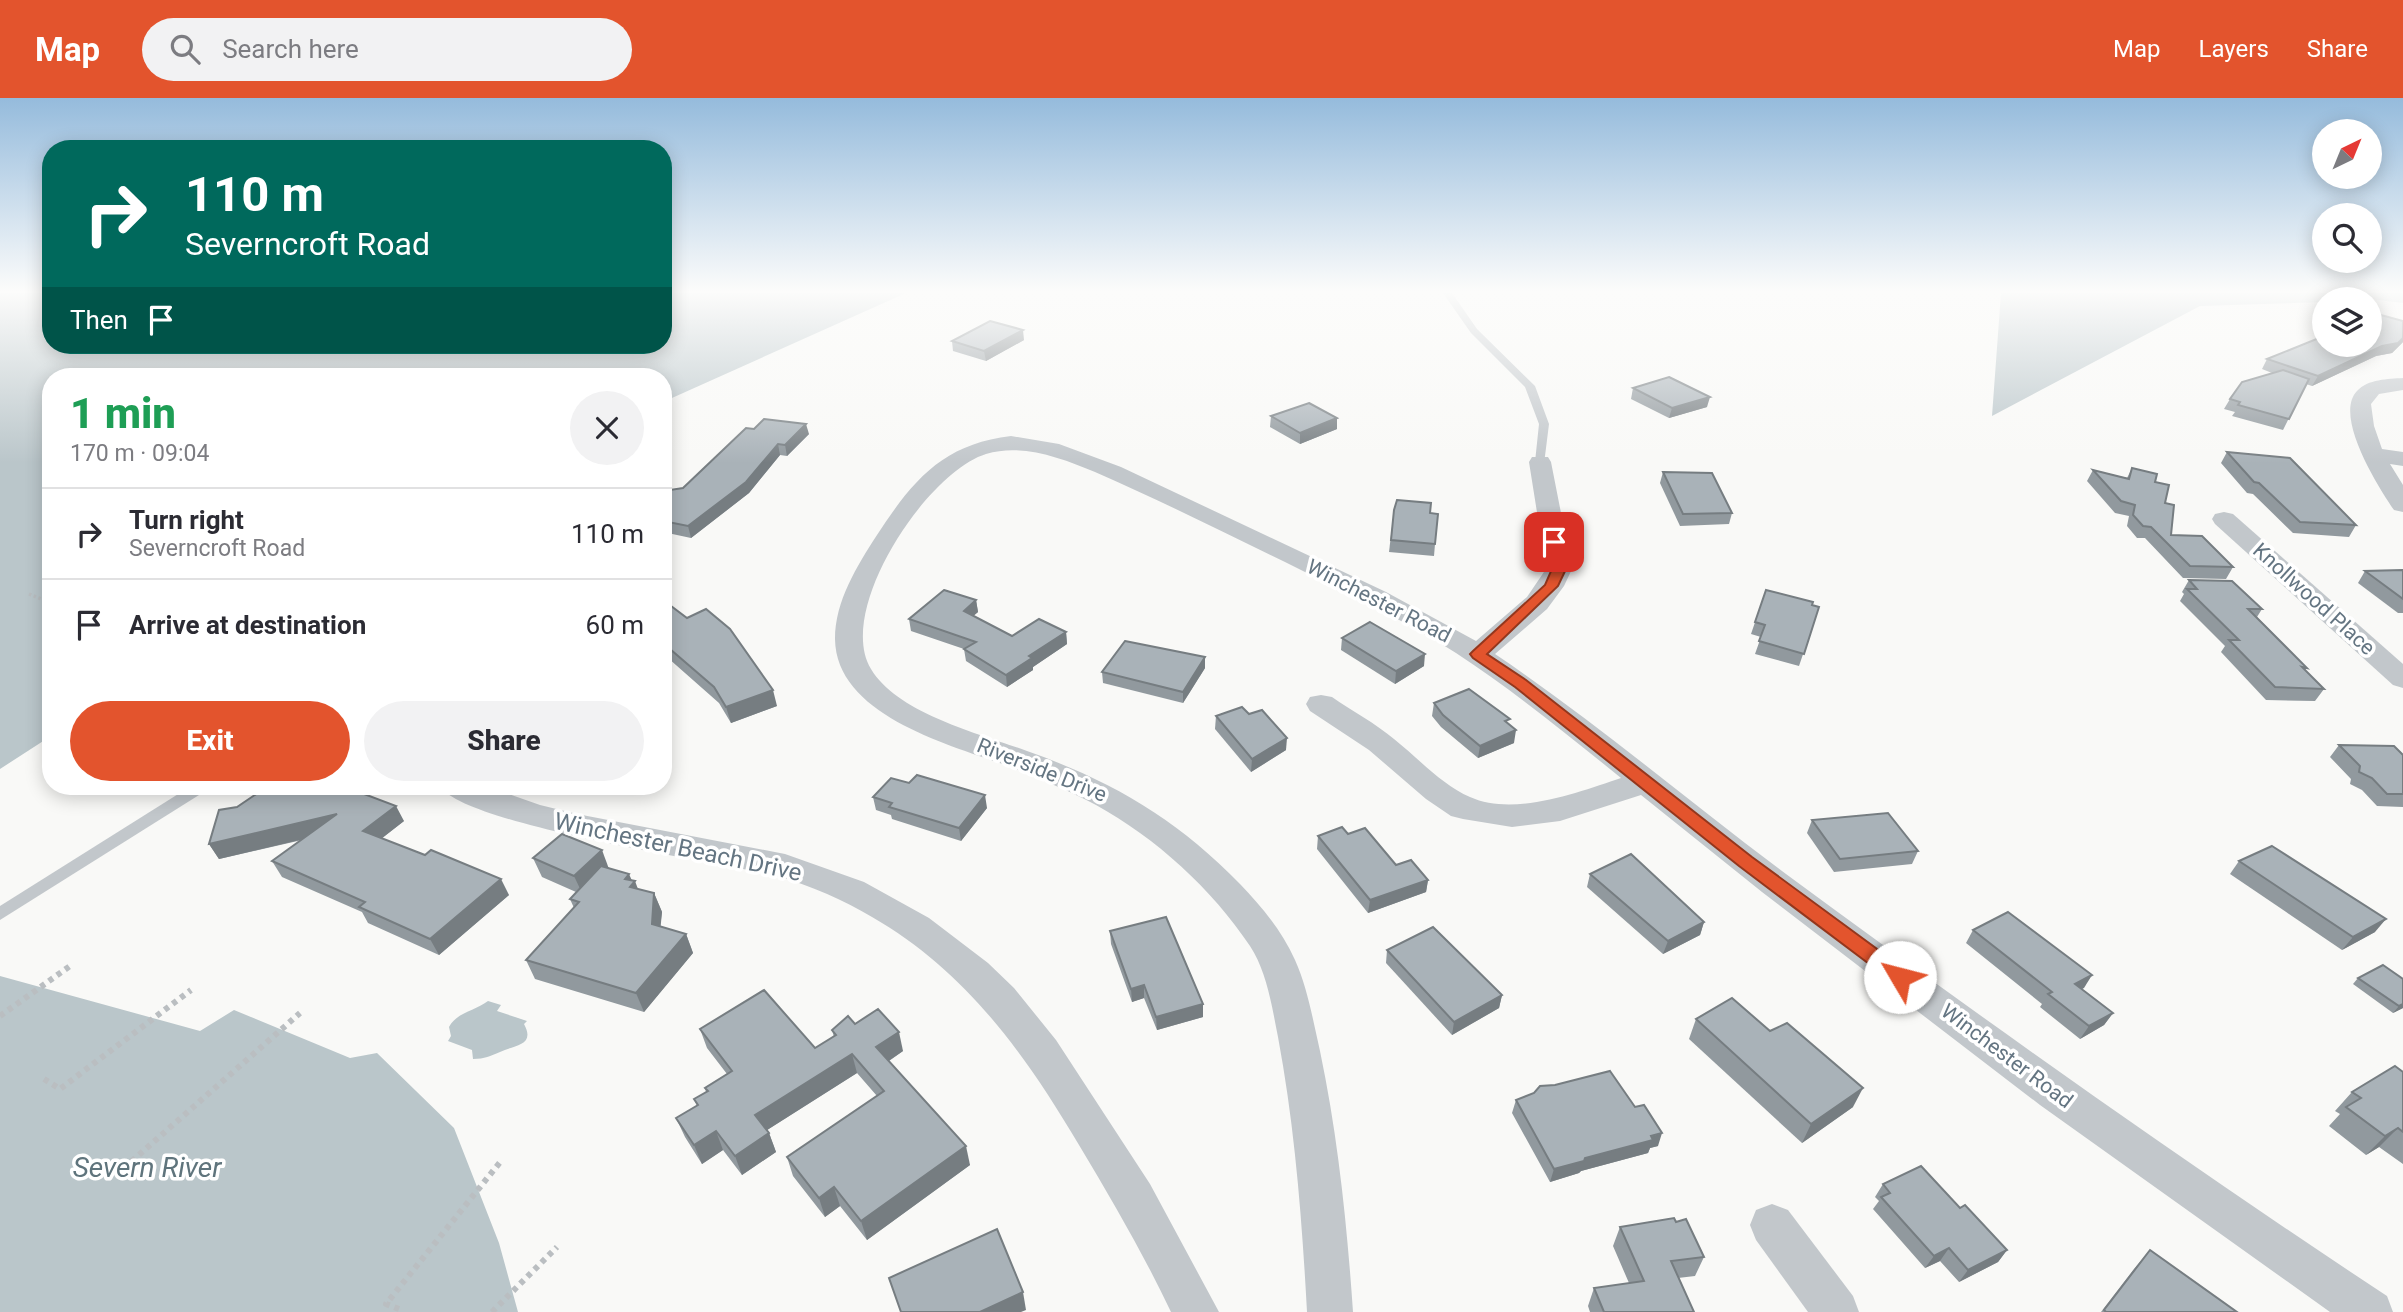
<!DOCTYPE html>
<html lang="en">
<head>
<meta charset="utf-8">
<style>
	:root { --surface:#fff; --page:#f2f2f3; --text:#2b2b33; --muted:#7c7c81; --line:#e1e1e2; --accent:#e3542d }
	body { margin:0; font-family:Roboto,sans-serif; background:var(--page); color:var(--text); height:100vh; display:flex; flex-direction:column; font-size:26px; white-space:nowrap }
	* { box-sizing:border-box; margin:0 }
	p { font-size:23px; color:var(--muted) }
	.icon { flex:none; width:38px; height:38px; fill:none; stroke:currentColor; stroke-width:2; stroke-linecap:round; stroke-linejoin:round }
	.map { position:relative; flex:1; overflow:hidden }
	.sheet { position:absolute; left:42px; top:270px; width:630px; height:427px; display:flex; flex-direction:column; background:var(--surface); border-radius:28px; box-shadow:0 4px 18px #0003 }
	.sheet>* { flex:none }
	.guide { position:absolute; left:42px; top:42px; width:630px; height:214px; border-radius:28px; box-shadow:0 4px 18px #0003; background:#00695c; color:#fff; overflow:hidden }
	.needle { width:46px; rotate:43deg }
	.fabs { position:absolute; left:2312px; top:21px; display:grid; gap:14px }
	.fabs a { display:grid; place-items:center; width:70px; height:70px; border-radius:50%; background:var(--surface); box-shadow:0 4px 18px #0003; font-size:35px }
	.pin { position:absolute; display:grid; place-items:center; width:60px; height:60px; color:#fff; margin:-30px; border-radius:14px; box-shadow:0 4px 10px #0006 }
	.me { position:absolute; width:77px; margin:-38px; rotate:307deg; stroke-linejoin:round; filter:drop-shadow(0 0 5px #0008) }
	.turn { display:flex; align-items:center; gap:24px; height:147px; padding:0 28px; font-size:32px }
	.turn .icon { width:91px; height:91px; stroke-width:2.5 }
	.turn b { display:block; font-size:49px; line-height:60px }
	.then { display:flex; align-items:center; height:66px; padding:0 28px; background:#0003; gap:14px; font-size:26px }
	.round { display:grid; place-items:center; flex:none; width:74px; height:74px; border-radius:37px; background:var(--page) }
	.summary { display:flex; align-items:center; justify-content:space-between; height:119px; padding:0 28px }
	h1 { font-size:42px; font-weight:800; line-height:52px; color:#1e9e55 }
	.cta { display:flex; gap:14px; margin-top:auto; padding:14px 28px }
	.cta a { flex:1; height:80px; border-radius:42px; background:var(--accent); color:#fff; font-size:28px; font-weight:800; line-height:80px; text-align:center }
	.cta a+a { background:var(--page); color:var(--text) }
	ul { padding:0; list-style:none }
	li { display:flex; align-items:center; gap:21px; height:91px; padding:0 28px; border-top:2px solid var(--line) }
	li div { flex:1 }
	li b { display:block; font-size:26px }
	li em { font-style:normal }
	header { display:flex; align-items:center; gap:42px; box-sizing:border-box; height:98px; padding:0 35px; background:var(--accent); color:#fff }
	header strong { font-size:33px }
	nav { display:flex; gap:38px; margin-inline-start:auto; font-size:24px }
	.search { width:490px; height:63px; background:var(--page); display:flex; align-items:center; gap:18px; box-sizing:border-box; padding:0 24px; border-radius:38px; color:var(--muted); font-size:26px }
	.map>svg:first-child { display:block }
	.water { fill:#bac6ca }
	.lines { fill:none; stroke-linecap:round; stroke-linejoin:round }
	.path-far1 { stroke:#babec1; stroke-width:3.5; stroke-dasharray:2.5 2.5; stroke-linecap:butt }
	.path { stroke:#babec1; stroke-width:6; stroke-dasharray:5 5; stroke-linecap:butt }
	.service { fill:#c2c7cb; fill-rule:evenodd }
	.minor { fill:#c2c7cb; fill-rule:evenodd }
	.wall { fill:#91999e }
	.shaded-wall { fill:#767d81 }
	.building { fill:#a9b2b8; stroke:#767d81; stroke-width:2 }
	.route { fill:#e3542d; stroke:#94371d; stroke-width:2 }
	.labels { text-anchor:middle; stroke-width:7; stroke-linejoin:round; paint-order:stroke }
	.street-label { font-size:21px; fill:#647582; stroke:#fff }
	.near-street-label { font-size:24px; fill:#647582; stroke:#fff }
	.near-water-label { font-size:28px; font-style:italic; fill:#5f747c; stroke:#fff }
</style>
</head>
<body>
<header>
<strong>Map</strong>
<div class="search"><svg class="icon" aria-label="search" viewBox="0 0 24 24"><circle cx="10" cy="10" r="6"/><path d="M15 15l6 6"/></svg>Search here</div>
<nav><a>Map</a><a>Layers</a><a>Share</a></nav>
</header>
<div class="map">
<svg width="2403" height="1214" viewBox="0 0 2403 1214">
	<rect width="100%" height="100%" fill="#f9f9f7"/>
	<g class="water">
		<path d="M0,195h51v52h612v-52h243l-243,109v-26h-612v360l-51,33z"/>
		<path d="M2001,195h402v10l-33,-4h-46v3l-124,4 -208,110z"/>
		<path d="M0,878l200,55 34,-21 116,48 27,-5 77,75 45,115 19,69h-518z"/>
		<path d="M488,903l13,4 -4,6 30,10 -3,3c12,22 -10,21 -24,28 -10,4 -15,7 -27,7l-1,-9 -24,-9 3,-5 -2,-9c8,-15 26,-16 39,-26z"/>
	</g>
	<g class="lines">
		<path class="path-far1" d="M29,496l22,9"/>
		<g class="path">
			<path d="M0,918l70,-50"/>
			<path d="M44,981l16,10 131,-99"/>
			<path d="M124,1070l176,-155"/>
			<path d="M399,1211l-13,-5 115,-143"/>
			<path d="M492,1214l65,-65"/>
		</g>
		<g class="service">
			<path d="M1443,195h9l25,36 58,57 14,38 -5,40h-8l-1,-2 4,-38 -14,-37 -54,-54z"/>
			<path d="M191,688h19l-3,4 -207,130v-14z"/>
		</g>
		<g class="minor">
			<path d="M2403,280v12l-24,4 -8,10 3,22 8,23 21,3v14l-13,-2 13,21v27l-9,-2c-15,-22 -61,-94 -37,-119 11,-12 31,-12 46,-13z"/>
			<path d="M1011,338l48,8 62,23 265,125 90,49 51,-44 19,-28 -17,-107 3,-5h16l3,5 21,107 -8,17 -17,23 -52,45c101,68 193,147 291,220 197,145 396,287 601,422l6,16h-63l-290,-207 -278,-213 -121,-97 -81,26 -48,6 -49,-8 -12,-3 -25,-17 -57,-49 -59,-39 -4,-7 4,-7 11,-2 11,2c20,14 43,26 62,42 24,19 48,46 76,58 44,20 109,-5 151,-19 -53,-43 -107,-87 -165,-125 -50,-32 -104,-57 -157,-84 -68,-33 -135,-67 -204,-97 -34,-14 -73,-29 -109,-18 -59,18 -151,156 -115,215 27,45 110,65 156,82 85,30 150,68 213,133 22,23 42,47 55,76 13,29 18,61 25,91 18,86 27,173 33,261h-46c-5,-92 -12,-184 -29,-275 -6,-30 -11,-65 -28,-91 -38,-57 -94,-108 -154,-141 -28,-15 -58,-27 -88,-39 -57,-21 -172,-50 -173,-127 0,-38 22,-73 42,-104 36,-55 66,-91 134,-99z"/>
			<path d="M2224,414l9,2 170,150v24l-10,-3 -178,-161 -3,-5 3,-5z"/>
			<path d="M440,688h46l54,19 37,9 208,40 79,28 65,36 59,45 26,25 42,52 94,144 69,128h-48c-27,-57 -59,-112 -92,-167 -54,-91 -113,-174 -207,-228 -29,-17 -60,-31 -92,-40 -58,-15 -315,-51 -340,-91z"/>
			<path d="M1772,1106l16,6 65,86 6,16h-51l-52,-72 -6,-15 6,-15z"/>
		</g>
	</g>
	<g class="wall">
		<path d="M2403,223v21l-11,11 -16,3 -64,30 -6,-2 -23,46 -51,-14 3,-4 -11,-3 6,-10 42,-26 -10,-4 5,-10 57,-14z"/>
		<path d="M1024,242l-38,21 -33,-10 -1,-10z"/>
		<path d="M1633,290l74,19 -38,11 -38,-19z"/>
		<path d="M1271,318l66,13 -37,15 -30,-17z"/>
		<path d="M746,330l63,6 -22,22 -7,-1 -31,38 -58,45 -28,-6v-41l20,-3z"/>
		<path d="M2227,354l129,73 -7,12 -56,-4 -40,-39 -6,-1 -26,-30z"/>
		<path d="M2132,370l23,14 10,21 6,32 62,32 -7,12 -43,-1 -38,-40h-8l-10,-12 2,-10 -14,-3 -28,-32 6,-11 34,8z"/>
		<path d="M1663,374l69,41 -3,11 -49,2 -20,-43z"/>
		<path d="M1394,412l36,3 5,31 -1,12 -45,-4z"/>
		<path d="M2403,472v43h-5l-40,-30 7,-12z"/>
		<path d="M2189,482l73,29 -5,8 50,51 -2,2 19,19 -9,12 -49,-1 -45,-48 4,-6 -45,-45 4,-7 -2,-2z"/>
		<path d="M1766,492l53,17 -20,59 -44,-12 6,-17 -10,-3z"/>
		<path d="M976,502l2,12 -5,4 39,20 54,-4 1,12 -34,23v3l-26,17 -41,-26 -2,-12 -53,-18 -2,-12z"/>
		<path d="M663,506l114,102 -46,17 -12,-20 -51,-45 -5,2z"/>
		<path d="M1342,540l82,28 -29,18 -54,-34z"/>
		<path d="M1205,570l-22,35 -80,-20 -1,-11z"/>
		<path d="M1434,605l75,21 5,19 -36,15 -37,-31 -9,-11z"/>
		<path d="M1249,616l37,36 -35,22 -36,-43 1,-13z"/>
		<path d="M2339,647l64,10v52l-26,-1 -15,-16 -12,-6 1,-5 -21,-22z"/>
		<path d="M355,691l-1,1 50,31 -22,17 127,57 -70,60 -71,-32 -6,-11 -80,-35 -10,-16 30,-21 -83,19 -10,-15z"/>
		<path d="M873,699l114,11 -26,33 -69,-22 -1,-4 -15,-5z"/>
		<path d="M1812,722l106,31 -6,13 -78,8 -27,-39z"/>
		<path d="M1348,736l48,31 32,15 -2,12 -58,21 -51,-64 1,-13z"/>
		<path d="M533,760l76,11 23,12 6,8 16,4 8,19 -2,15 26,7 7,19 -49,59 -109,-33 -9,-19 48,-52 -4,-9 6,-7 -34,-15z"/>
		<path d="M2239,763l136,71 -33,18 -112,-76z"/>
		<path d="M1590,776l114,48 -4,13 -37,19 -76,-67z"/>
		<path d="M1973,832l119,45 -10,14 31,24 -9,12 -24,14 -40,-32 2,-3 -76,-61z"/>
		<path d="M1110,833l93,86 -46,13 -13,-32 -12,4 -21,-58z"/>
		<path d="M1387,852l115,45 -3,13 -47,27 -66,-72z"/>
		<path d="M2358,880l45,30 -10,5 -40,-29z"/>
		<path d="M1696,921l74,12 83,76 -51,36 -113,-104z"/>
		<path d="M855,926l48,27 -14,10 81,104 -103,75 -27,-34 -15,11 -32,-41 -6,-19 90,-61 -20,-23 -90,57 2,3 7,19 -34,23 -19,-25 -21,14 -17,-27 -9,-19 21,-12 -3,-7 12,-7 -1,-4 22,-14 -20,-26 -7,-19 115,19 19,-11 -2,-7z"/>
		<path d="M2403,974v92l-24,-17 -13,8 -37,-29 11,-12 -5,-3 17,-19z"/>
		<path d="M1534,995l124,53 -8,2 -2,5 -67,18 -2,2 -29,9 -38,-69 4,-13z"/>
		<path d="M1883,1086l77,24 47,42 -9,12 -39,20 -19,-21 -15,7 -52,-59 6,-8 -4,-4z"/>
		<path d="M1676,1124l28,35 -9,19 -17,2 16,34h-104l-2,-6 6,-18 35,-5 -16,-37 7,-19z"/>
		<path d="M2150,1152l87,62h-136l33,-43z"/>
	</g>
	<g class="shaded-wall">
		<path d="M1023,232l1,10 -38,21 -2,-10z"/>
		<path d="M2403,240v4l-11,11 -16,3 -64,30 6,-10 64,-30z"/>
		<path d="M1710,299l-3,10 -38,11 3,-10z"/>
		<path d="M1337,320v11l-37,15v-11z"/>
		<path d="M806,326l3,10 -22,22 -2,-11z"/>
		<path d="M778,346l2,11 -31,38 -58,45 -3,-12z"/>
		<path d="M976,502l2,12 -13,11 -1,-12z"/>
		<path d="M1066,534l1,12 -34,23v3l-26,17 -1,-12 23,-19z"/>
		<path d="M663,545l5,15 -5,2z"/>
		<path d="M1425,556l-1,12 -29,18 1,-13z"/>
		<path d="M1205,559v11l-22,35v-11z"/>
		<path d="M773,592l4,16 -46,17 -5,-16z"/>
		<path d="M1516,632l-2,13 -36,15 2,-12z"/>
		<path d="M1287,640l-1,12 -35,22 1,-13z"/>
		<path d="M336,688h17l2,3 -12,8z"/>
		<path d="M985,697l2,13 -26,33 -2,-13z"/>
		<path d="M396,708l8,15 -32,25 -9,-15z"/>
		<path d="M337,716l9,15 -127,30 -10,-15z"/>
		<path d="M602,752l7,19 -26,26 -9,-19z"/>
		<path d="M629,776l4,9 2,-2 7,19 -5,6 -12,-27z"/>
		<path d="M501,781l8,16 -70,60 -9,-16z"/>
		<path d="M1428,782l-2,12 -58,21 2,-13z"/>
		<path d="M654,795l8,19 -3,31 -7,-19z"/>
		<path d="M2386,821l-11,13 -33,18 11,-13z"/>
		<path d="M1704,824l-4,13 -37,19 5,-13z"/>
		<path d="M686,836l7,19 -49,59 -8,-19z"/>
		<path d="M2092,877l-8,13 -17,9 8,-13z"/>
		<path d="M1144,887v13l-12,4 -1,-13z"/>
		<path d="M1502,897l-3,13 -47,27 2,-13z"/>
		<path d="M1203,906v13l-46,13 -1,-13z"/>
		<path d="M2403,906v4l-10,5 6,-7z"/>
		<path d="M2113,915l-9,12 -24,14 9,-13z"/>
		<path d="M899,934l4,19 -22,15 -5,-19z"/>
		<path d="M852,956l5,19 -96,61 -6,-19z"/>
		<path d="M1863,990l-10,19 -51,36 9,-19z"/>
		<path d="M2398,1030l-19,19 -13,8 19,-19z"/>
		<path d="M716,1033l7,19 -21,14 -8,-19z"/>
		<path d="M769,1035l7,19 -34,23 -7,-19z"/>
		<path d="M1662,1035l-4,13 -8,2 -2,5 -67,18 -2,2 -29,9 4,-13 31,-11z"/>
		<path d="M966,1048l4,19 -103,75 -6,-19z"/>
		<path d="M834,1089l6,19 -15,11 -6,-19z"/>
		<path d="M1949,1150l-9,13 -15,7 9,-12z"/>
		<path d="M2007,1152l-9,12 -39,20 9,-12z"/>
		<path d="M1023,1194l3,18 -5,2h-41z"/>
	</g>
	<g class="building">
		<path d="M2370,214l33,9v17l-5,5 -16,3 -64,30 -51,-17 57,-23v9h46z"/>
		<path d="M990,223l33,9 -39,21 -32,-10z"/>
		<path d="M2283,272l26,9 -20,40 -51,-14 2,-3 -10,-3 12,-17z"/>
		<path d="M1669,279l41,20 -38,11 -39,-20z"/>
		<path d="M1309,305l28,15 -37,15 -29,-17z"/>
		<path d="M764,321l42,5 -21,21 -7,-1 -32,38 -58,44 -25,-5v-30l20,-3 63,-60 8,1z"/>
		<path d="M2227,354l63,6 66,67 -56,-3 -41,-39 -5,-1z"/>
		<path d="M2132,370l25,6 -2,8 14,3 -4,18 9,2 -3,30 31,1 31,31 -43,-1 -39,-39 -8,-1 -10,-11 2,-10 -14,-4 -28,-31 36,9z"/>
		<path d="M1663,374l49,1 20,40 -49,1z"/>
		<path d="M1397,402l34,3 -1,10 8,1 -3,30 -44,-4 3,-30z"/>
		<path d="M2403,472v29l-38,-28z"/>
		<path d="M2189,482l43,1 30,28h-14l59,59 -5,-1 22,22 -49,-2 -46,-47h10l-52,-51h10z"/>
		<path d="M944,492l32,10 -12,11 48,25 27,-17 27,13 -37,24 3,2 -26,17 -42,-26 12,-7 -67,-23z"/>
		<path d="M1766,492l47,12 -1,3 7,2 -15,47 -45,-13 6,-16 -10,-3z"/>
		<path d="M663,506l5,4 3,-2 16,12 19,-9 24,20 43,61 -47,17 -12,-20 -51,-44z"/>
		<path d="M1370,524l55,32 -29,17 -54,-33z"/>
		<path d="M1125,543l80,16 -22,35 -81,-20z"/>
		<path d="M1469,591l41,30 -5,2 11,9 -36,16 -37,-31 -9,-12z"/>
		<path d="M1242,609l7,7 13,-4 25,28 -35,21 -36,-43z"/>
		<path d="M2339,647l55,1 9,9v39h-16l-15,-16 -13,-6 1,-6z"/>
		<path d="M917,677l68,20 -26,33 -70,-21 3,-4 -19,-6 18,-19 18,5z"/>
		<path d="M268,688h75l53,20 -33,25 62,24 6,-5 70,29 -71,60 -71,-32 6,-5 -93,-41 65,-47 -128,30 10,-34 18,-3z"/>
		<path d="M1888,715l30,38 -78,8 -28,-39z"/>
		<path d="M1342,729l6,7 17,-6 31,37 15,-5 17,20 -58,20 -52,-64z"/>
		<path d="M562,736l40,16 -28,26 -41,-18z"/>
		<path d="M2272,748l114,73 -33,18 -114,-76z"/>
		<path d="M1631,756l73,68 -36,19 -78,-67z"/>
		<path d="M601,768l28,8 -4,5 10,2 -5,6 24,6 -2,31 34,10 -50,59 -110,-33 53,-58 -9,-3z"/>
		<path d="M2008,814l84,63 -17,9 38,29 -24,13 -41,-32 4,-2 -79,-62z"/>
		<path d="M1166,819l37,87 -47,13 -12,-32 -13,4 -21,-58z"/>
		<path d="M1433,829l69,68 -48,27 -67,-72z"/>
		<path d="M2383,867l20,14v25l-4,2 -41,-28z"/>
		<path d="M764,892l51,58 21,-13 -4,-5 16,-14 7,8 23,-15 21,23 -23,15 90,99 -105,75 -27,-34 -15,11 -32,-41 97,-66 -32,-37 -97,61 14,18 -34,23 -19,-25 -22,14 -18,-27 22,-13 -4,-6 14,-8 -3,-3 27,-17 -32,-42z"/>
		<path d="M1732,900l38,33 17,-8 76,65 -52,36 -115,-105z"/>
		<path d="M2395,968l8,6v60l-5,-4 -13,8 -39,-29 15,-9 -9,-6z"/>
		<path d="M1610,973l25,36 9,-2 18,28 -11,3 2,4 -68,18 -1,3 -30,8 -38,-69 18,-7 6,-7 15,-1z"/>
		<path d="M1921,1068l39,42 5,-3 42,45 -39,20 -19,-22 -15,8 -53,-59 9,-4 -7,-9z"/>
		<path d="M1674,1120l2,4 10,-3 18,38 -33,4 23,51h-90l-10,-24 50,-7 -24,-54z"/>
		<path d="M997,1131l26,63 -43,20h-79l-12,-34z"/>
		<path d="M2150,1152l87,62h-131l-2,-2z"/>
	</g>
	<linearGradient id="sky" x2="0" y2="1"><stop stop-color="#95bbdc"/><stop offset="0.53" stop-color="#fcfcfb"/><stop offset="1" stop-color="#fcfcfb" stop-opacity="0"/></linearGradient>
	<rect width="2403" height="365" fill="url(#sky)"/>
	<path class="route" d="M1554,440l7,4 5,27 -8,17 -71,68 39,26 226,177 155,114 3,6 -3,5 -7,3 -7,-3 -154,-116 -224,-179 -42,-29 -3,-4 3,-3 72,-66 7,-16 -5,-27z"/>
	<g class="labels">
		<g class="street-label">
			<text transform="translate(2314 501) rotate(42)" y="7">Knollwood Place</text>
			<text transform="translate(1379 503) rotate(27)" y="7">Winchester Road</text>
			<text transform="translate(1042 672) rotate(22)" y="7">Riverside Drive</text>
			<text transform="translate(2007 958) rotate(37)" y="7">Winchester Road</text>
		</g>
		<g class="near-street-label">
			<text transform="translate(678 749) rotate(12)" y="8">Winchester Beach Drive</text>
		</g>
		<g class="near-water-label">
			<text x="147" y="1079">Severn River</text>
		</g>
	</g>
</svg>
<div class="fabs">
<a><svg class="needle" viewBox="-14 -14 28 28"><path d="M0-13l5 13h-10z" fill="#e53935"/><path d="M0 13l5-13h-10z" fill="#7c7c81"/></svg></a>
<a><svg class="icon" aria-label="search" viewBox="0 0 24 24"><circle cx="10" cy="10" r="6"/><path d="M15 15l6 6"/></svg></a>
<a><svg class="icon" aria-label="layers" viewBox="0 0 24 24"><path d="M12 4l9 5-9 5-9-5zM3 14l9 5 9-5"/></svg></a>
</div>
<div class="pin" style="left:1554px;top:444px;background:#d93025"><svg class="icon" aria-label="arrive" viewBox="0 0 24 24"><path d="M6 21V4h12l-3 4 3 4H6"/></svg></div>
<svg class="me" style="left:1900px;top:879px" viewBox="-20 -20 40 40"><circle r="19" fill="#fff"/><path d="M0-13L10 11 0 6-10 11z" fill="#e3542d"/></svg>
<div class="guide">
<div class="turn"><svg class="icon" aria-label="right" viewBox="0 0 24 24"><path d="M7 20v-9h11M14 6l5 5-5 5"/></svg><div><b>110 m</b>Severncroft Road</div></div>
<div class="then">Then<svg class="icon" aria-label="arrive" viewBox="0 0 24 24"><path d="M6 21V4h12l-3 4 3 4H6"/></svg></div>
</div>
<section class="sheet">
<div class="summary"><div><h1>1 min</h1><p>170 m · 09:04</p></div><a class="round"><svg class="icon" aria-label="close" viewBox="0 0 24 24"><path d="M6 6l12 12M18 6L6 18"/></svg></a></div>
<ul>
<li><svg class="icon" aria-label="right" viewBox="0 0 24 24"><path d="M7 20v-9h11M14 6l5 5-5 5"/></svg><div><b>Turn right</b><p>Severncroft Road</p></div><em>110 m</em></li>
<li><svg class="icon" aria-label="arrive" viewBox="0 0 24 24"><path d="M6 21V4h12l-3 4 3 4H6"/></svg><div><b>Arrive at destination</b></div><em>60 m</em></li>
</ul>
<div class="cta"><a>Exit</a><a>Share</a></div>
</section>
</div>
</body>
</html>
